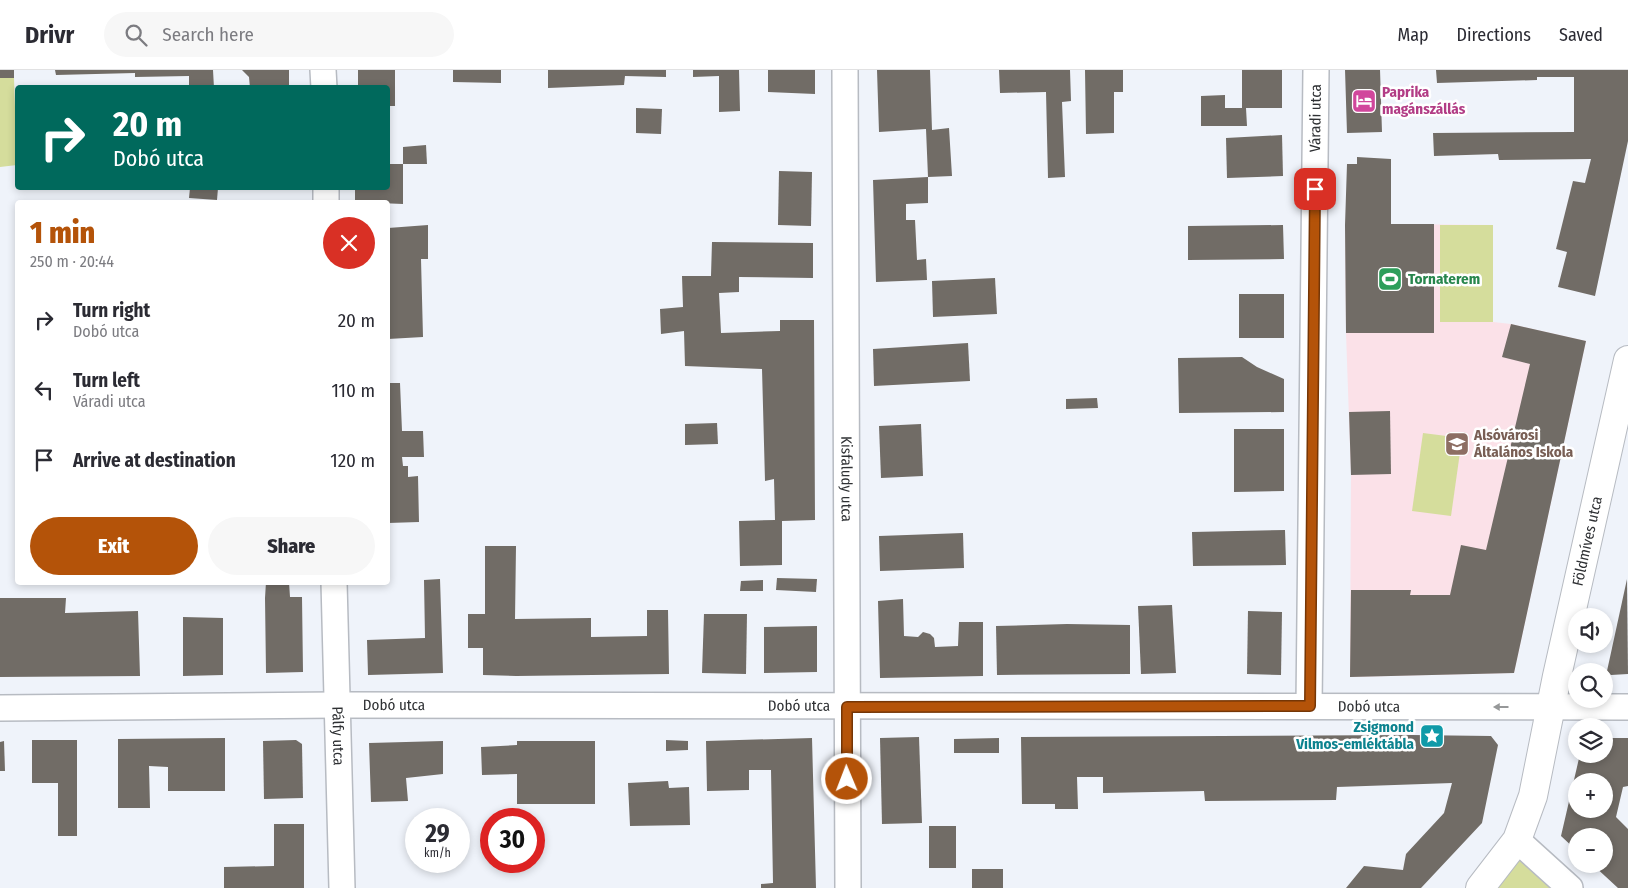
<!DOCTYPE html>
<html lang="en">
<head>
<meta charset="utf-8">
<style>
	:root { --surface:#fff; --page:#f7f7f7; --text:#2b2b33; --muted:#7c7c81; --line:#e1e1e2; --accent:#b45309 }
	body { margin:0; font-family:"Fira Sans Condensed",sans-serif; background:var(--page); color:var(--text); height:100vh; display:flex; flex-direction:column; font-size:19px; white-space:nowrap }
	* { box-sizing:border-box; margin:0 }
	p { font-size:16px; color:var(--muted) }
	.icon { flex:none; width:28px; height:28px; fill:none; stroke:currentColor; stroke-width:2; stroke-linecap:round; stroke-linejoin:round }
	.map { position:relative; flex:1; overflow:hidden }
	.side { position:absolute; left:15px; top:130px; width:375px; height:385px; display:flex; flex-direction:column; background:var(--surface); border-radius:5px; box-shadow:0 2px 8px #0003 }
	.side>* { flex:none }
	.guide { position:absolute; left:15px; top:15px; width:375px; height:105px; border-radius:5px; box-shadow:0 2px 8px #0003; background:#00695c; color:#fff; overflow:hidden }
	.controls { position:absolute; left:1568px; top:538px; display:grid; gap:10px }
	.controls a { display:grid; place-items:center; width:45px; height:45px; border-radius:50%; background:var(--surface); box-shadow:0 2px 8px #0003; font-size:25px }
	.speed { position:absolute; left:405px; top:738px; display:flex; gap:10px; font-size:25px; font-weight:700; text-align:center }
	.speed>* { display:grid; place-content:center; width:65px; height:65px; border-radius:50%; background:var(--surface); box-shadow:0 2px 8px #0003; line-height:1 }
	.speed small { font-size:12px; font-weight:400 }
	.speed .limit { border:8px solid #d22; background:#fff; color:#111 }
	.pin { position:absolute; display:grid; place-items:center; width:42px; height:42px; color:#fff; margin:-21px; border-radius:10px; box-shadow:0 2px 8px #0006 }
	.me { position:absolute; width:55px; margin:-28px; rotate:359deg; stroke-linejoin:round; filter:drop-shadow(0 0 4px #0008) }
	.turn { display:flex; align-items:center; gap:18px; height:105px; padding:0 15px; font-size:22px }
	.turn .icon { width:65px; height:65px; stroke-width:2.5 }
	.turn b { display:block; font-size:35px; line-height:42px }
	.round { display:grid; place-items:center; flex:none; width:52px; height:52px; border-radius:26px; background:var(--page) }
	.headline { display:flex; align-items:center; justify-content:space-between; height:85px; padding:0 15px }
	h1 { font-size:30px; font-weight:800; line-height:38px; color:var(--accent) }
	.primary-button { display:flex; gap:10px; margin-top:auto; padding:10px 15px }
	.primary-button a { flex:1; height:58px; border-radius:30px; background:var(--accent); color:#fff; font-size:20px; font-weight:800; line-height:58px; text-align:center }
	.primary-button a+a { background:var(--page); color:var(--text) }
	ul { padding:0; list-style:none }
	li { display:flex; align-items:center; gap:15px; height:70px; padding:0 15px }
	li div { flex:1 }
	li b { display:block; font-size:19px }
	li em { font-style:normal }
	header { display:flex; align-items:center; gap:30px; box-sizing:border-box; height:70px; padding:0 25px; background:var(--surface); border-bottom:1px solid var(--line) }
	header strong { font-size:24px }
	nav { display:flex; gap:28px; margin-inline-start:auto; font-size:18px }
	.search { width:350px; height:45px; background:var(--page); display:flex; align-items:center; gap:12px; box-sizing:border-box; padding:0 18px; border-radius:28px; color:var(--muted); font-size:19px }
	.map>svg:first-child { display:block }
	.education { fill:#fbe1e8 }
	.green { fill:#d5dd9c }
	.building { fill:#716c66; fill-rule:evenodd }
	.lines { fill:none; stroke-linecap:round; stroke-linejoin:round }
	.street-casing { stroke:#b7bbc2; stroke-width:28 }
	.secondary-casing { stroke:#b7bbc2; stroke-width:30 }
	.street { stroke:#fff; stroke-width:25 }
	.secondary { stroke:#fff; stroke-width:28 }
	.oneway { fill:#969899 }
	.route-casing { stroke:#753606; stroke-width:12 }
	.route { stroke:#b45309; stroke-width:9 }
	.labels { text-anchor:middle; stroke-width:5; stroke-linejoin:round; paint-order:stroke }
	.hotel-label { font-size:15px; font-weight:bold; fill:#b23c85; stroke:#fff; text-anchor:start }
	.street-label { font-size:15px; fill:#2e3033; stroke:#fff }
	.leisure-label { font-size:15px; font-weight:bold; fill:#27864d; stroke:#fff; text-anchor:start }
	.education-label { font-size:15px; font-weight:bold; fill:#785e54; stroke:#fff; text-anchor:start }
	.culture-label { font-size:15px; font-weight:bold; fill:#0d838f; stroke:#fff; text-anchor:end }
</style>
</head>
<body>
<header>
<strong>Drivr</strong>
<div class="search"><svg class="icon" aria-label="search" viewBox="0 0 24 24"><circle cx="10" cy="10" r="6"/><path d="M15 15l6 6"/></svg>Search here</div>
<nav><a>Map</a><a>Directions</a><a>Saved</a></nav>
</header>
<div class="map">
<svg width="1628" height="818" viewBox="0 0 1628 818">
	<rect width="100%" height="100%" fill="#eff3fa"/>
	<path class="education" d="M1391,154l102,1v97l18,2 75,17 -72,332 -164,4 1,-202 -5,-142 -1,-108z"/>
	<g class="green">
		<path d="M0,8h14l3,87 -17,2z"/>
		<rect x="1440" y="155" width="53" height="97"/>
		<path d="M1423,363l39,5 -11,78 -39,-5z"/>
		<path d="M1517,770l53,48h-90z"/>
	</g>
	<g class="building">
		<rect x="0" y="0" width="14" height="8"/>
		<path d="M55,0h158l1,18h-25v-12l-54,1v-4l-79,2z"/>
		<path d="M242,0h47v18h-39l-1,-11z"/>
		<path d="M358,0h37v36h-7v-18h-30z"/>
		<path d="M453,0h48v13l-48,-1z"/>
		<path d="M548,0h118v7l-41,-1 -1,9 -76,3z"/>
		<path d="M693,0h46l1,41 -21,1v-36l-26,1z"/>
		<path d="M768,0h47v24l-47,-2z"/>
		<path d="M877,0h53l2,60 17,-2 3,48 -24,1 -2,-48 -47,3z"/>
		<path d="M999,0h71l1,31 -9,1 3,75 -17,1 -2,-86 -46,1z"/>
		<path d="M1085,0h38v22h-9v41l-28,1z"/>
		<path d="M1242,0h40v38h-36l1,18h-46v-30l24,-1v13h17z"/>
		<path d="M1345,0h35l2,62 -35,1z"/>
		<path d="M1436,0h192v71l-33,155 -37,-9 9,-35 -11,-3 17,-68 12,2 6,-24 -92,1 -1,-6 -64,2 -1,-23 141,-1v-55h-37v3l-100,3z"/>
		<path d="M636,38l26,1 -1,25 -25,-1z"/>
		<path d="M1282,65l1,41 -56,2 -1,-40z"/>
		<path d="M426,75l1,19h-24v-17z"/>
		<path d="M1357,87l34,2v65h43v109h-88l-1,-108 2,-61h10z"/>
		<path d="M388,94h15v40l-48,-2v-14h33z"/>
		<path d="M779,101l33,1 -1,54 -33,-1z"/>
		<path d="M928,107v26l-22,1v16h9l2,40 9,-1 1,21 -51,2 -3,-102z"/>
		<path d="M190,118h28l-1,12 -28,-2z"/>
		<rect x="262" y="130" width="28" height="2"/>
		<path d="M428,155v34h-7l2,78 -35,2v-111z"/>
		<path d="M1283,155l1,34 -96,1v-34z"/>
		<path d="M712,172l101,1v35l-74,-1v15l-20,1 2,40 59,-2v-11h34l1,200 -33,1v44l-42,1 -1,-45 36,-1 -1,-41 -9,2 -3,-112 -77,-3 -1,-35 -23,3 -1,-25 23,-2 -1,-31h29z"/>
		<path d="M995,208l2,36 -64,3 -1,-36z"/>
		<rect x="1239" y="224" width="45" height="44"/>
		<path d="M1511,254l75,17 -72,332 -164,4 1,-87h60l-1,5h40l11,-50 25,5 44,-186 -28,-7z"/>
		<path d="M968,273l2,38 -96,5 -1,-37z"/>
		<path d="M1242,287l15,10 27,12v33l-105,1 -1,-55z"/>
		<path d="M388,313h12l2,48h21l1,26h-22l1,9h5v11l10,-1 1,46 -31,1z"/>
		<path d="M1097,328l1,10 -32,1v-10z"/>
		<path d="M1390,341l1,63 -40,1 -2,-63z"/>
		<path d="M717,353l1,21 -33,1v-21z"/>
		<path d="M921,354l2,52 -42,2 -2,-52z"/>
		<path d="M1234,359h50v62l-50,1z"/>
		<path d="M1285,460l1,35 -93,1 -1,-34z"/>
		<path d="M963,463l1,35 -84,3 -1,-35z"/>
		<path d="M485,476h31l-1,73 76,-1v19l56,-1v-26h21l1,64 -153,2 -33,-1v-27h-15v-34h17z"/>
		<path d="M777,508l40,1 -1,13 -40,-2z"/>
		<path d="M440,509l3,94 -75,2 -1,-35 58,-2 -1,-58z"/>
		<path d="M1627,509l1,95 -17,1 -4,-4z"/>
		<path d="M763,510v11h-23l1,-10z"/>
		<path d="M266,512h23l1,15h12l1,75 -37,1 -1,-75z"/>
		<path d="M0,528h66l-1,15 73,-2 2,65 -140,1z"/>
		<path d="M903,529l1,37 14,1 5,-5 7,2 4,4 1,9 23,-1 1,-24h24v54l-103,2 -2,-77z"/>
		<path d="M1172,535l4,68 -35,1 -3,-68z"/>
		<path d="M1248,541l34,1 -1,63 -34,-1z"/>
		<path d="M704,544h43l-1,60 -44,-1z"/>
		<path d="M183,547l40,1v57l-40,1z"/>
		<path d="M1067,554l63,1v49l-133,1 -1,-49z"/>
		<path d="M817,556v46l-53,1v-46z"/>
		<path d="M1411,665l80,1 7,9 -16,78 -61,65h-75l18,-22 39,4 3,-16 38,-41 8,-30 -115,4 -1,13 -131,1 -1,-10 -101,2v-16h-26l1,32h-23v-5h-33l-1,-67z"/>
		<path d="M919,667l3,86 -40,1 -2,-86z"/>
		<path d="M225,668v53h-57v-24l-19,-1 1,42h-32v-69z"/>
		<path d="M812,668l4,150h-55v-4l12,-1 -2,-113h-22v20l-42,1 -1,-50z"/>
		<path d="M999,668v15h-45v-14z"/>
		<path d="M1604,668h24v48l-5,1 -7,30 12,12v59h-10l-26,-24h12v-28h-28v14l-15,-14 19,-82h24zM1576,711h28v28h-28z"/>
		<path d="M32,670h45v96h-19v-53h-26z"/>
		<path d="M296,670l6,4 1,54 -39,1 -1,-58z"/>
		<path d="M666,670l22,1v9l-22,1z"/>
		<path d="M4,671l1,30h-5v-29z"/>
		<path d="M443,671v33l-37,4 2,23 -37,1 -2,-59z"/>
		<path d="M517,671h78v63h-78v-30l-35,1 -1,-28 36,-2z"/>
		<path d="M668,711l1,7 20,-1 1,38 -60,1 -2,-43z"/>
		<path d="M274,754h30v64h-80v-21l50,-1z"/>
		<rect x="929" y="756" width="27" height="42"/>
		<rect x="972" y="799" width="31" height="19"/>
	</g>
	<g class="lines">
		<defs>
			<g id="street">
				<path d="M323,0l1,18"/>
				<path id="s1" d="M845,0l3,818"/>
				<path d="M326,118v14"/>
				<path id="s2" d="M334,512l8,306"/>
				<path id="s3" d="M1309,636l7,-636"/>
				<path id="s4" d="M0,638l336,-3 1292,2"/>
				<path d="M1517,770l53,48"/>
			</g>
			<g id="secondary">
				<path id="s5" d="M1480,818l37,-48 16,-44 24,-120 71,-316"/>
			</g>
		</defs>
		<use href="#street" class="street-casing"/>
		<use href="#secondary" class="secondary-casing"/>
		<use href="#street" class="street"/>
		<use href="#secondary" class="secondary"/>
	</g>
	<defs><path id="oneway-solid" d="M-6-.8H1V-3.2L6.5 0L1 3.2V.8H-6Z" transform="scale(1.25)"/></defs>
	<use class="oneway" href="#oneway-solid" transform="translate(1501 637) rotate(-180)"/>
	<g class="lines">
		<defs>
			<path id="route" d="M847,709v-72l463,-1 5,-517"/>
		</defs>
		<use href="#route" class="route-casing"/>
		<use href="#route" class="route"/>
	</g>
	<defs>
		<symbol id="hotel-square" viewBox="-11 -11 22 22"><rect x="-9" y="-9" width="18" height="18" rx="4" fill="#d1479c" stroke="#fff"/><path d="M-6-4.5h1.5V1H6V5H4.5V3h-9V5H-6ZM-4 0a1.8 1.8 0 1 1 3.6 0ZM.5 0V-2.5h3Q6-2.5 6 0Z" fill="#fff"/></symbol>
		<symbol id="stadium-square" viewBox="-11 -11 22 22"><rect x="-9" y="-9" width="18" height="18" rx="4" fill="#2e9e5b" stroke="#fff"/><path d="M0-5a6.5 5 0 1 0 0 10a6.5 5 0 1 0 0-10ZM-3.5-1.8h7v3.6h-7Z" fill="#fff"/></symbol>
		<symbol id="school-square" viewBox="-11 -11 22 22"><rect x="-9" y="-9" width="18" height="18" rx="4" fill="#8d6e63" stroke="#fff"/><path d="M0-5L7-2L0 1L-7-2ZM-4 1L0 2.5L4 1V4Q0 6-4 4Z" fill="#fff"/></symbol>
		<symbol id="sight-square" viewBox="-11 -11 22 22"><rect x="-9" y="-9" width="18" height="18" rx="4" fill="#0f9aa8" stroke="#fff"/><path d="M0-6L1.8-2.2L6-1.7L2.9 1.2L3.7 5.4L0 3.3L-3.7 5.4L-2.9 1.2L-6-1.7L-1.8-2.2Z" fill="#fff"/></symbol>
	</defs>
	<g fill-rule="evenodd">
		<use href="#hotel-square" x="1350" y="17" width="28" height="28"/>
		<use href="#stadium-square" x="1376" y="195" width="28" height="28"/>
		<use href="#school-square" x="1443" y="360" width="28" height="28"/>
		<use href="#sight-square" x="1418" y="652" width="28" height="28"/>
	</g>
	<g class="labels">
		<g class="hotel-label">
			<text x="1382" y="27">Paprika<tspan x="1382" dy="17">magánszállás</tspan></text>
		</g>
		<g class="street-label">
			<text dy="5" stroke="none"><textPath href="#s3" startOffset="588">Váradi utca</textPath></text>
			<text dy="5" stroke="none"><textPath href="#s1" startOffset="409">Kisfaludy utca</textPath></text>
			<text dy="5" stroke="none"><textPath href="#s5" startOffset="368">Földmíves utca</textPath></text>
			<text dy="5" stroke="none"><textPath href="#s4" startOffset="394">Dobó utca</textPath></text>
			<text dy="5" stroke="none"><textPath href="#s4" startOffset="1369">Dobó utca</textPath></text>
			<text dy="5" stroke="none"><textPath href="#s4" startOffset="799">Dobó utca</textPath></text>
			<text dy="5" stroke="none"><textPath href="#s2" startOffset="154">Pálfy utca</textPath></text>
		</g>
		<g class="leisure-label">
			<text x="1408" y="214">Tornaterem</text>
		</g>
		<g class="education-label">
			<text x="1474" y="370">Alsóvárosi<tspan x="1474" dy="17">Általános Iskola</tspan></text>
		</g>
		<g class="culture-label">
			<text x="1414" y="662">Zsigmond<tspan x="1414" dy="17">Vilmos-emléktábla</tspan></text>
		</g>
	</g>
</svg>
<div class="controls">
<a><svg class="icon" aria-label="sound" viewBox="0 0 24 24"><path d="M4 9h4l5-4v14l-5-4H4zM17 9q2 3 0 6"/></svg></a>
<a><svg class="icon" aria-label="search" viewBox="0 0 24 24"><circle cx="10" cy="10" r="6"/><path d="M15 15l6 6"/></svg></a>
<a><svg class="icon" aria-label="layers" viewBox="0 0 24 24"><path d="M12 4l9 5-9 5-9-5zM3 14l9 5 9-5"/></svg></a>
<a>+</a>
<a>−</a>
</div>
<div class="speed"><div>29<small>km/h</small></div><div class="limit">30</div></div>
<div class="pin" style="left:1315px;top:119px;background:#d93025"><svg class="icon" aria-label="arrive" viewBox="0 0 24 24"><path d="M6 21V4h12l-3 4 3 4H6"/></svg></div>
<svg class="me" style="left:847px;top:709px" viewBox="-20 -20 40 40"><circle r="17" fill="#b45309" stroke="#fff" stroke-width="3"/><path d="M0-11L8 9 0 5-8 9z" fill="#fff"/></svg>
<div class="guide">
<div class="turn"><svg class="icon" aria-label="right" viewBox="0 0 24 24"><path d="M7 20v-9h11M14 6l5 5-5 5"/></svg><div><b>20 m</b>Dobó utca</div></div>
</div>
<section class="side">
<div class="headline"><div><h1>1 min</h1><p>250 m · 20:44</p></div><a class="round" style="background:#d93025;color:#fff"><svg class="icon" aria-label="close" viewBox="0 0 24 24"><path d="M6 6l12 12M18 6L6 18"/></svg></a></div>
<ul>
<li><svg class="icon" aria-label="right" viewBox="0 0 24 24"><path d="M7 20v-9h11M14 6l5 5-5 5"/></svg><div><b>Turn right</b><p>Dobó utca</p></div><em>20 m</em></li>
<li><svg class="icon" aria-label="left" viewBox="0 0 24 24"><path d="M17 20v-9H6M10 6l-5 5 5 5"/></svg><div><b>Turn left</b><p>Váradi utca</p></div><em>110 m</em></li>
<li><svg class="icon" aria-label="arrive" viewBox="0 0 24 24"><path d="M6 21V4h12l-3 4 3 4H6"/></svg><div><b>Arrive at destination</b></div><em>120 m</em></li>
</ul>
<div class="primary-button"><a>Exit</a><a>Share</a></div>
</section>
</div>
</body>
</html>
